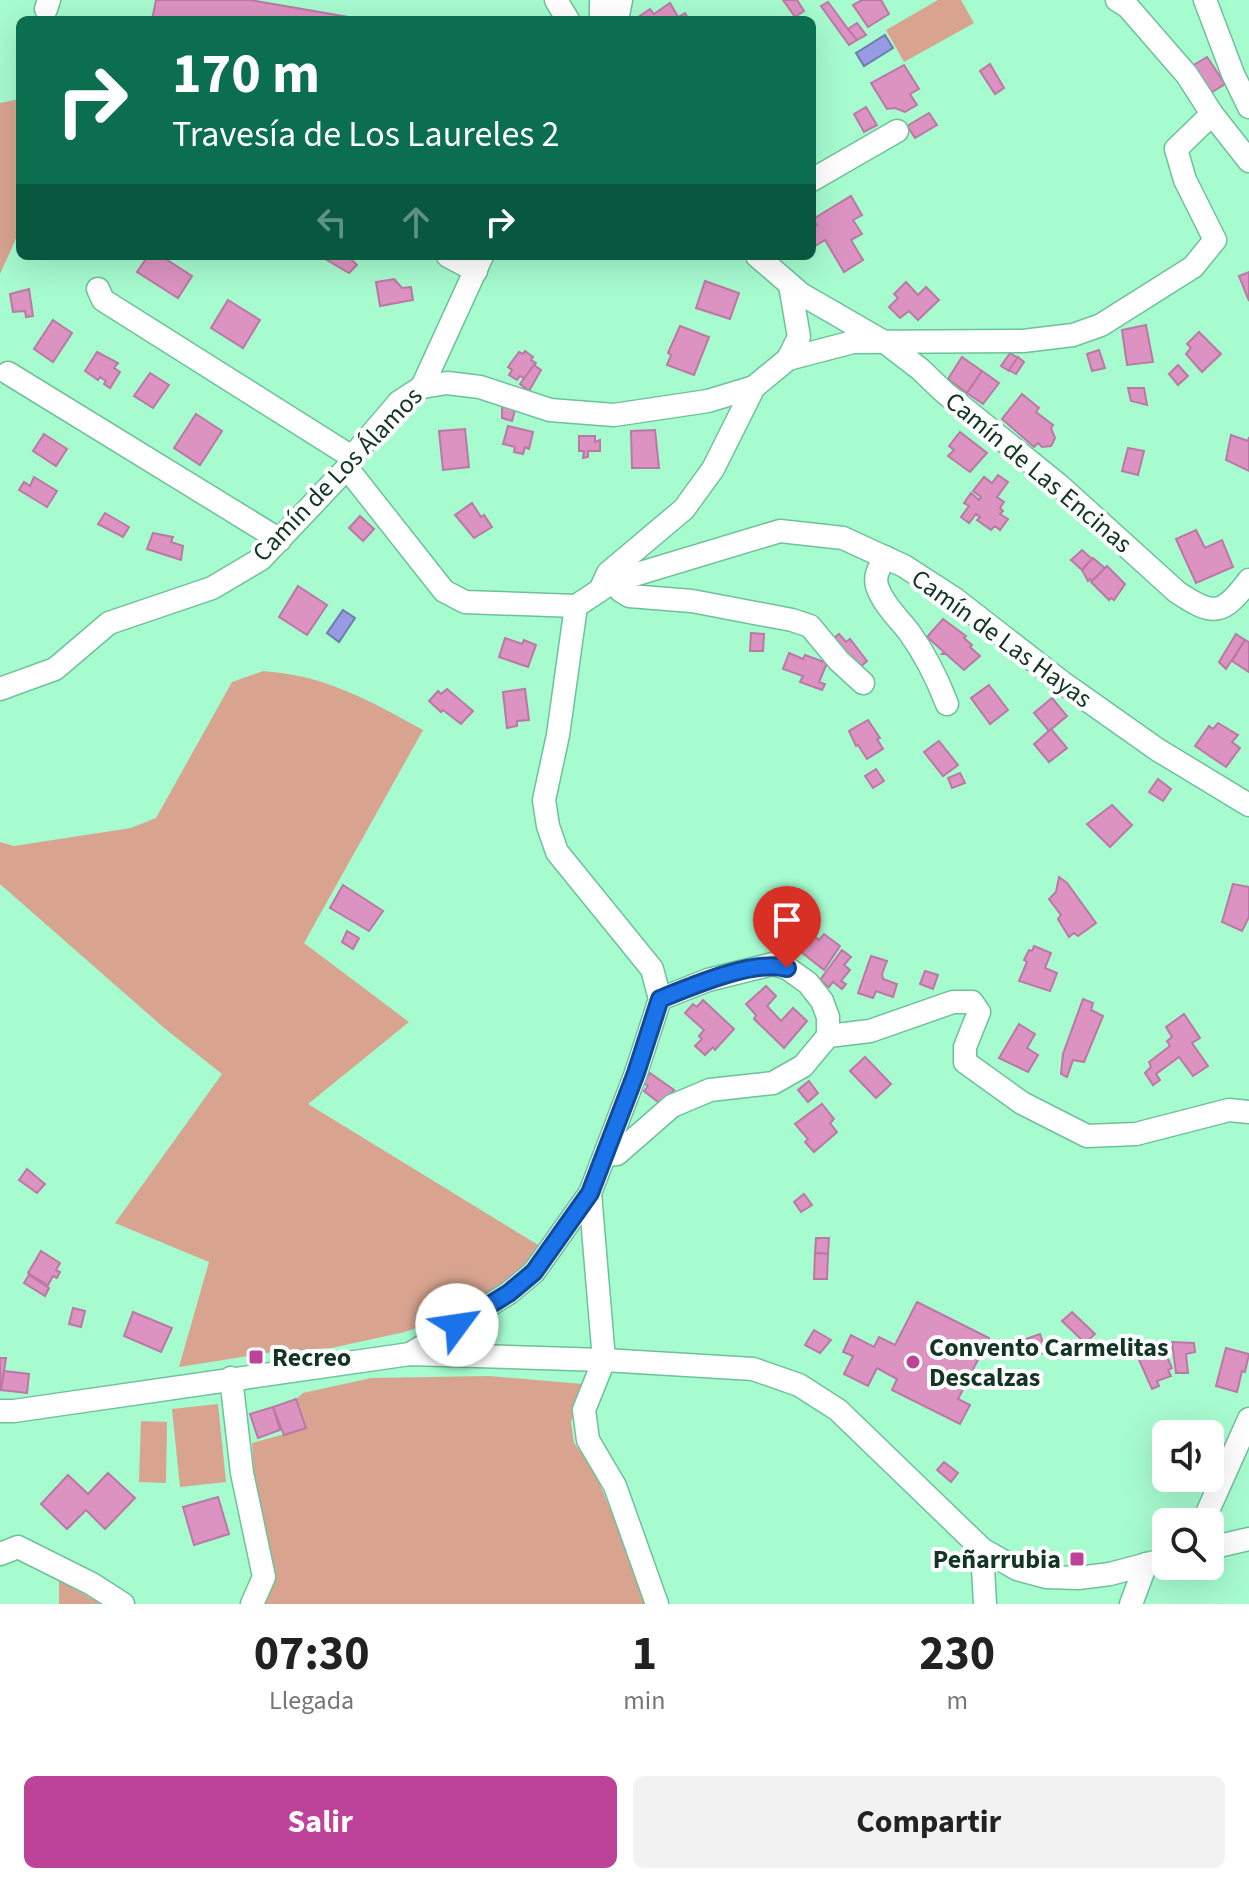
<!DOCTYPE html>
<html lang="es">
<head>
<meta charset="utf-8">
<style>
	:root { --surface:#fff; --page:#f2f2f2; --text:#222; --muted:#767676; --accent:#bc4398 }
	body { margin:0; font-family:"Source Sans 3",sans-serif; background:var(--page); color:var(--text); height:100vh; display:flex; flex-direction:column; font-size:30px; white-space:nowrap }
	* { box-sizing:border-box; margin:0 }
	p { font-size:26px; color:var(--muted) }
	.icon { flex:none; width:44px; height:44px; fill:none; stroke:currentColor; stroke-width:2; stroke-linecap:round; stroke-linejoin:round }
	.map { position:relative; height:1604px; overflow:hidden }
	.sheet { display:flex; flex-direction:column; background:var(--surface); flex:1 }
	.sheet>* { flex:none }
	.banner { position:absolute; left:16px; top:16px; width:800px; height:244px; border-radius:12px; box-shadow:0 8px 32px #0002; background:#0b6e4f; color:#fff; overflow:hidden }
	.fabs { position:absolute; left:1152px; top:1420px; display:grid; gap:16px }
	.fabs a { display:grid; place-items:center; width:72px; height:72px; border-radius:12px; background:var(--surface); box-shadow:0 8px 32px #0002; font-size:40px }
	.pin { position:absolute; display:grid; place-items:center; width:68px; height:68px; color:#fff; margin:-82px -34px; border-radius:50% 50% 50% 0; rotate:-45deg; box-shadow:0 0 8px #0007 }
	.pin .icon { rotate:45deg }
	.me { position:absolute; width:88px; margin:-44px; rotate:59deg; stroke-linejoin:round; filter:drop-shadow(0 0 6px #0008) }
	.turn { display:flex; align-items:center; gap:28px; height:168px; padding:0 24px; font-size:36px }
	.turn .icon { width:104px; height:104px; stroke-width:2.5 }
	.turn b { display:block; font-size:56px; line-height:68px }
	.lanes { display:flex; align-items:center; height:76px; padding:0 24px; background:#0003; justify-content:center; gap:40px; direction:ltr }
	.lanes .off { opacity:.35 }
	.eta { display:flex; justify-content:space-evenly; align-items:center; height:136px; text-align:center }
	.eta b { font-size:48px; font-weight:700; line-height:56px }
	.button { display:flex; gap:16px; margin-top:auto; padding:16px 24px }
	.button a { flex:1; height:92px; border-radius:12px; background:var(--accent); color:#fff; font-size:32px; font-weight:700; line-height:92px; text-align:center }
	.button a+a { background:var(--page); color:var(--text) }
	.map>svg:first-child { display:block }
	.green { fill:#d8a490 }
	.water { fill:#989be4; stroke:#707cab; stroke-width:2 }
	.building { fill:#dc93c2; stroke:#bc78a4; stroke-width:2 }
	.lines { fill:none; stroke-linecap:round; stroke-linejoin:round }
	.minor-casing { stroke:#6ec198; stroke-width:25 }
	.minor { stroke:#fff; stroke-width:22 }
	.route-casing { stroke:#114b97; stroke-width:20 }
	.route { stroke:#1a73e8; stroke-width:14 }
	.poi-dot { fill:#bc4398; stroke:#fff; stroke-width:3 }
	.labels { text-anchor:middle; stroke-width:8; stroke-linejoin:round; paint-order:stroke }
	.street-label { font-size:26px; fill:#123525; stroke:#fff }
	.poi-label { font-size:26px; font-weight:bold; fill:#123525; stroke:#fff; text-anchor:start }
</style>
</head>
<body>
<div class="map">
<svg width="1249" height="1604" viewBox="0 0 1249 1604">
	<rect width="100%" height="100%" fill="#a6fbcf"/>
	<g class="green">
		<path d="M938,0h23l13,23 -70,39 -18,-32z"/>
		<path d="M20,99v131l-20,44v-171z"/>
		<path d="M263,671c65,5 105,29 160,59l-119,213 105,79 -101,82 235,144 -37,37 -51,28 -50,19 -74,16 -58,4 -94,15 30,-105 -94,-39 107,-149 -59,-47 -163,-143v-42l14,4 117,-18 25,-10 76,-136z"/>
		<path d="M489,1376l94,8 -12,38 3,21 19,25 57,136h-389l-9,-161 54,-15 -10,-29 7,-6 68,-15z"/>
		<path d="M218,1404l8,78 -46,5 -8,-78z"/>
		<path d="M141,1421l26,1 -1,61 -27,-1z"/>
		<path d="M59,1580l42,24h-42z"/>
	</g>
	<g class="water">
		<path d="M885,35l8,13 -29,18 -8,-13z"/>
		<path d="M343,610l12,8 -16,24 -12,-9z"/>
	</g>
	<g class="building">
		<path d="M156,0h94l116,20h-214z"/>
		<path d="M783,0h14l7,11 -9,6z"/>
		<path d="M862,0h19l8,14 -21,13 -15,-22z"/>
		<path d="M828,2l20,27 9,11 -8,5 -28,-39z"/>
		<path d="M670,3l8,14 7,-4 4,7h-50l-2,-2 13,-9 4,5z"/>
		<path d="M857,23l9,12 -9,5 -9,-11z"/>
		<path d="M1207,57l18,27 -16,10 -17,-28z"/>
		<path d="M990,64l14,24 -9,6 -15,-23z"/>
		<path d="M904,65l15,24 -9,5 7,11 -12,7 -10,-4 -8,1 -16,-26z"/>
		<path d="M866,107l11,18 -13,7 -10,-18z"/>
		<path d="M929,113l8,12 -22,13 -8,-12z"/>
		<path d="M851,196l11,19 -9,5 9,14 -11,6 12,20 -19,12 -19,-32 -13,8v-20l5,-3 -4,-6z"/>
		<path d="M148,256h13l31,20 -14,22 -41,-26z"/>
		<path d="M330,256h21l-1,2 7,7 -8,8 -22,-13z"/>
		<path d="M1249,272v29l-10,-25z"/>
		<path d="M394,279l8,9 9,-1 2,13 -33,6 -4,-24z"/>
		<path d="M705,281l34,12 -9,26 -34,-11z"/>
		<path d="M906,282l12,13 8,-8 13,13 -21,20 -9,-9 -9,7 -11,-11 9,-9 -4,-4z"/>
		<path d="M29,289l4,27 -7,1 -1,-6 -12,1 -3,-18z"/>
		<path d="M228,300l32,20 -17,28 -32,-20z"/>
		<path d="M53,320l19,13 -19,29 -19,-13z"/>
		<path d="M1146,325l7,37 -26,3 -5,-35z"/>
		<path d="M680,326l29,11 -15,38 -27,-10 4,-10 -3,-2z"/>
		<path d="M1199,332l22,22 -19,18 -16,-18 5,-6 -4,-4z"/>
		<path d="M1099,350l6,18 -13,3 -5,-17z"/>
		<path d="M525,351l8,6 -2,3 5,3 -11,16 -5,-3 -3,4 -8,-5 3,-5 -4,-3 11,-15 4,2z"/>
		<path d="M97,352l21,11 -4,5 6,4 -10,16 -6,-4 2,-3 -6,-4 -2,3 -3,-2 -10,-7z"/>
		<path d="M1010,353l8,5 -9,13 -8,-5z"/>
		<path d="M962,357l20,14 -15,22 -19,-14z"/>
		<path d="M1018,357l6,5 -8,12 -7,-4z"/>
		<path d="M534,365l7,5 -12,21 -9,-7z"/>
		<path d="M1178,365l10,11 -10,9 -9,-11z"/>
		<path d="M982,371l17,12 -16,21 -16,-11z"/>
		<path d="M150,373l19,12 -16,23 -19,-12z"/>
		<path d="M1128,388h16l3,17 -16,-4z"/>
		<path d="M1022,394l17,14 -3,4 17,13 -2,3 4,10 -4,8 -9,1 -4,-4 -4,4 -32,-28z"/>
		<path d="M502,403l13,7 -3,11 -10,-3z"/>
		<path d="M196,414l26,17 -22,34 -26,-17z"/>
		<path d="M508,426l25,6 -4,17 -4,-2 -2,7 -9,-2 1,-5 -12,-3z"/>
		<path d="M465,429l4,38 -26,3 -4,-39z"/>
		<path d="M655,430l4,38h-27l-1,-37z"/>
		<path d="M960,432l27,21 -17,19 -22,-16 6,-6 -5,-4z"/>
		<path d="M44,434l23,15 -11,17 -23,-15z"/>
		<path d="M1231,435l17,6 1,-4v34l-23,-11z"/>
		<path d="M579,436h16v6l5,-2v11h-12v6l-5,1 1,-7h-5z"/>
		<path d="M1128,448l16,3 -6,24 -16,-4z"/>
		<path d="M998,475l10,7 -11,15 7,5 -4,6 3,3 -3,3 8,5 -8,11 -5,-4 -4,4 -14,-10 3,-3 -4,-3 -7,9 -8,-6 8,-11 -5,-3 7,-10 8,7 2,-3 -8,-6 11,-14 8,6z"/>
		<path d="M34,477l23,14 -10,16 -28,-17 5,-8 6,4z"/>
		<path d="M472,503l9,14 3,-2 8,12 -18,11 -19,-23z"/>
		<path d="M105,513l24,14 -6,10 -25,-13z"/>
		<path d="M360,516l14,13 -11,12 -14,-13z"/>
		<path d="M1196,530l9,18 17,-8 11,27 -37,16 -20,-44z"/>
		<path d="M153,533l20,4 -2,5 12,4 -2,14 -34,-11z"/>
		<path d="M1082,550l10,9 -10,11 -11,-10z"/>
		<path d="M1093,558l12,10 -12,13 -3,-2 -2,2 -6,-11z"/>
		<path d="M1107,566l18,18 -11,16 -3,-2 -2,2 -18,-18z"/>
		<path d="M298,586l29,19 -20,30 -28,-18z"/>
		<path d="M943,619l23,17 -2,2 8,7 -2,2 10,9 -16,14 -18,-16h-4l2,-2 -17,-15z"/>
		<path d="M751,633l13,1 -1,17h-13z"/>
		<path d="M839,634l7,8 4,-3 17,22 -9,8 -29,-27z"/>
		<path d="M1236,634l9,6 -19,29 -7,-7z"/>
		<path d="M505,638l17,6 2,-4 12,5 -8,22 -29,-10z"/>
		<path d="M1245,640l4,2v30l-17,-11z"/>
		<path d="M789,653l14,6 2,-4 22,8 -8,19 6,2 -3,6 -22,-8 3,-6 -20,-7z"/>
		<path d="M989,685l19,25 -18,14 -19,-26z"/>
		<path d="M447,689l26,22 -12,13 -18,-14 -2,2 -12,-11 9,-10 3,3z"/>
		<path d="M525,689l4,31 -12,1v5l-10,2 -4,-36z"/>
		<path d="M1052,698l15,18 -18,15 -15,-18z"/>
		<path d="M868,720l12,18 -3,1 6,10 -16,10 -9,-14 -2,1 -7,-15z"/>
		<path d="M1218,723l20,12 -6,7 8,6 -14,19 -31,-21 14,-20 4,3z"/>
		<path d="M1051,729l16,19 -18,14 -15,-18z"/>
		<path d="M939,741l19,24 -15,11 -19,-24z"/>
		<path d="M876,769l8,12 -11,7 -8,-12z"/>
		<path d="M960,773l5,10 -13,5 -4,-10z"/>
		<path d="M1158,779l13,10 -8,12 -14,-9z"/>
		<path d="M1112,805l20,20 -22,22 -23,-23z"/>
		<path d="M1059,877l8,6 29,40 -18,13 -4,-3 -5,4 -11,-18 3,-4 -12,-16 7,-7z"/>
		<path d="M1233,884l16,3v30l-7,14 -20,-9z"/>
		<path d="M343,885l40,26 -14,20 -39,-23z"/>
		<path d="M803,927l16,13 5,-6 16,12 -16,24 -34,-27z"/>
		<path d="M347,931l12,7 -6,11 -11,-7z"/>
		<path d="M1034,946l17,7 -6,15 12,5 -7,18 -31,-10 8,-19 -3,-2 5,-10 3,1z"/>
		<path d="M842,950l9,7 -7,8 6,5 -9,11 5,3 -4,5 -9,-7 -4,5 -9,-7z"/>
		<path d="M871,956l16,5 -5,13 1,5 14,5 -4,13 -17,-6 -3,7 -15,-5z"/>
		<path d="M925,971l13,4 -5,14 -13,-5z"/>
		<path d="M766,986l10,10 -9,10 14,15 12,-13 14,13 -23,27 -30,-29 2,-4 -10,-11z"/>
		<path d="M1083,999l10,4 -2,7 12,6 -19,46 -11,-2 -6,17 -6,-3 2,-20z"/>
		<path d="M703,1000l31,29 -19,21 -2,-3 -8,8 -10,-9 7,-7 -3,-3 5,-6 -19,-17 8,-9 4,3z"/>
		<path d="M1184,1014l16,24 -8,5 16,23 -15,10 -14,-19 -23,17 4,6 -7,5 -8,-12 6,-6 -2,-5 21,-16 -3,-5 5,-4 -6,-10z"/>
		<path d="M1019,1024l16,10 -8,14 11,7 -10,17 -29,-14z"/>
		<path d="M865,1057l26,27 -15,14 -26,-27z"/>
		<path d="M650,1073l24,17 -12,15 -18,-14 4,-5 -5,-4z"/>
		<path d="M809,1081l9,12 -10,9 -10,-12z"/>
		<path d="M822,1104l12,15 -4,4 7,9 -23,20 -9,-10 3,-3 -13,-15z"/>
		<path d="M27,1169l18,15 -8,9 -18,-13z"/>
		<path d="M804,1194l8,11 -11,7 -7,-10z"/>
		<path d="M816,1238h13l-1,16 -13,-1z"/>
		<path d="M41,1251l19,12 -4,7 4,2 -3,6 -4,-2 -5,9 -20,-12z"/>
		<path d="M815,1253l13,1 -1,25h-13z"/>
		<path d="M29,1275l20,13 -4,8 -21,-13z"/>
		<path d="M917,1302l72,36 -31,61 12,6 -10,19 -68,-34 5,-11 -20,-11 -9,18 -24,-12 9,-18 -10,-4 8,-17 23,12 5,-10 16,8z"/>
		<path d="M73,1308l12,3 -4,16 -12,-3z"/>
		<path d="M133,1312l39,16 -11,24 -37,-16z"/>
		<path d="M1072,1312l23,22 -10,9 -23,-22z"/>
		<path d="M814,1330l17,10 -11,13 -15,-8z"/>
		<path d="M1040,1334l6,18 -15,5 -5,-18z"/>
		<path d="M1172,1342l22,1 1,9 -9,2 2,19h-12z"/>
		<path d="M1226,1348l23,6 -4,18 -3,-1 -5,21 -21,-6z"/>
		<path d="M1145,1350l3,2 5,-2 3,3 8,-3 8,18 -4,2 3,6 -14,5 2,5 -7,3 -16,-36z"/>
		<path d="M0,1358h6l-5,32h-1z"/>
		<path d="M4,1371l25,3 -2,19 -26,-3z"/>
		<path d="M296,1399l10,29 -22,7 -11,-28z"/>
		<path d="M273,1407l7,23 -22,8 -8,-24z"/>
		<path d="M944,1462l14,11 -7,9 -14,-12z"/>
		<path d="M108,1473l27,25 -30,31 -19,-19 -19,19 -26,-25 27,-29 20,19z"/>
		<path d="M218,1497l11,37 -35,11 -11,-38z"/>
	</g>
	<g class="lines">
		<defs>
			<g id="minor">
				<path d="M556,0l12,20"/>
				<path d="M601,0v20"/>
				<path d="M1117,0l11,7 59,68 25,39"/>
				<path d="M1205,0l28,74 16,33"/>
				<path d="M46,9l3,-9"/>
				<path d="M617,20l4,-20"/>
				<path d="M812,180l85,-49"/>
				<path d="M448,256l28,15"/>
				<path d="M757,256l44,38 85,49 34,26 24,23 116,94 117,106c37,25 46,23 72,-12"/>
				<path d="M98,289l5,11 249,157"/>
				<path d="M788,359l11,-22 -9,-52"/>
				<path d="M8,373l272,167"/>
				<path d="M422,387l25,-4 33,4 70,23 64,5 94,-14 46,-14 34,-28 65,-17 170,-1 50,-6 28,-10 92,-58 22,-27 -30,-60 -9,-31 36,-35 37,47"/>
				<path d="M347,468l97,123 21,11 111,4"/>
				<path d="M885,557c-5,10 -11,18 -8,29 6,18 21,32 32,46 16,22 28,46 38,72"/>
				<path d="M614,581l7,10 8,5 63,5 100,19 18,6 29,35 24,22"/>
				<path d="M602,586l6,-13 76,-64 29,-40 41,-82"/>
				<path d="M0,689l55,-20 54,-46 103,-35 49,-29 86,-91 5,-11 47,-55 23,-15 60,-131"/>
				<path d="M660,999l48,-19 65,-16 14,4 21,15 14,18 6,16v19"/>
				<path d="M605,1155l12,-1 55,-48 38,-16 63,-7 30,-17 25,-30 42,-5 83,-29h19l7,10 -14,35v15l57,41 65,33 49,-2 93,-24 20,2"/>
				<path d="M590,1193l14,167 -20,50 4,30 27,46 42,118"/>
				<path d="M410,1354l99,-61 25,-21 56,-79 46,-120 24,-74 -8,-30 -95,-117 -9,-26 -4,-26 14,-65 18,-129 38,-25 166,-50 63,7 61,28 51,33 108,84 95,67 91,55"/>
				<path d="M231,1378l11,95 22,104 -12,27"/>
				<path d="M0,1411h14l396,-57 194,6 149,9 46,16 39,25 144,139 35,20 29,8 32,1 32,-4 56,-15"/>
				<path d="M1203,1522l46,-103"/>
				<path d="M1210,1548l39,-9"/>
				<path d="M982,1549l3,55"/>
				<path d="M0,1554l18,-7 74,37 31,20"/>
				<path d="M1131,1604l15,-40"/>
			</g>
		</defs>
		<use href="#minor" class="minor-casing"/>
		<use href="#minor" class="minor"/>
	</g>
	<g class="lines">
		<defs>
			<path id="route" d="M457,1325l52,-32 25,-21 56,-79 46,-120 24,-74c32,-13 94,-40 127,-31"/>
		</defs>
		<use href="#route" class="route-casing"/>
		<use href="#route" class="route"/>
	</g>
	<g class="poi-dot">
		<rect x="248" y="1349" width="16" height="16" rx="4"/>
		<circle cx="913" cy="1362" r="8"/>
		<rect x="1069" y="1551" width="16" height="16" rx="4"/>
	</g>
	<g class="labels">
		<g class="street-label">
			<text transform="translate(1039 472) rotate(40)" y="9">Camín de Las Encinas</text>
			<text transform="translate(337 474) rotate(-46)" y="9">Camín de Los Álamos</text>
			<text transform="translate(1002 638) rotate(36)" y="9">Camín de Las Hayas</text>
		</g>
		<g class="poi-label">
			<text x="929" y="1356">Convento Carmelitas<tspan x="929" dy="30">Descalzas</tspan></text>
			<text x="272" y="1366">Recreo</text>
			<text x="1061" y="1568" text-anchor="end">Peñarrubia</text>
		</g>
	</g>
</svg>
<div class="fabs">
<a><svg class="icon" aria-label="sound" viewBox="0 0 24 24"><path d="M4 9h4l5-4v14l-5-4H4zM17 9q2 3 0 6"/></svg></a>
<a><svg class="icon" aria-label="search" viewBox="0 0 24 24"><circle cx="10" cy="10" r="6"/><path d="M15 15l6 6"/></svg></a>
</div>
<div class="pin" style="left:787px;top:968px;background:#d93025"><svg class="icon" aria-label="arrive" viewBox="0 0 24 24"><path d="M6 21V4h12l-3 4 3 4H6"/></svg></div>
<svg class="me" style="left:457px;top:1325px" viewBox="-20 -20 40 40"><circle r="19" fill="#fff"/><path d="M0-13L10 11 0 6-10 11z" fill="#1a73e8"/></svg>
<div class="banner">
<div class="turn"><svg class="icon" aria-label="right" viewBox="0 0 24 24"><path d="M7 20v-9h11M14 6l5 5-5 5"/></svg><div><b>170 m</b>Travesía de Los Laureles 2</div></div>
<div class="lanes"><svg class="icon off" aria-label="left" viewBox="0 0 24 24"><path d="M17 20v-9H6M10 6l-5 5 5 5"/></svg><svg class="icon off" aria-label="ahead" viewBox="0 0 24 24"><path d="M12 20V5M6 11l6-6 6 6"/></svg><svg class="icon" aria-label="right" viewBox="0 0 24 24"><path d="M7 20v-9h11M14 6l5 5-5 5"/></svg></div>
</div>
</div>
<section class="sheet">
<div class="eta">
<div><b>07:30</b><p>Llegada</p></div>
<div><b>1</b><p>min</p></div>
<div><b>230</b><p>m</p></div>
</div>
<div class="button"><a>Salir</a><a>Compartir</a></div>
</section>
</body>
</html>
